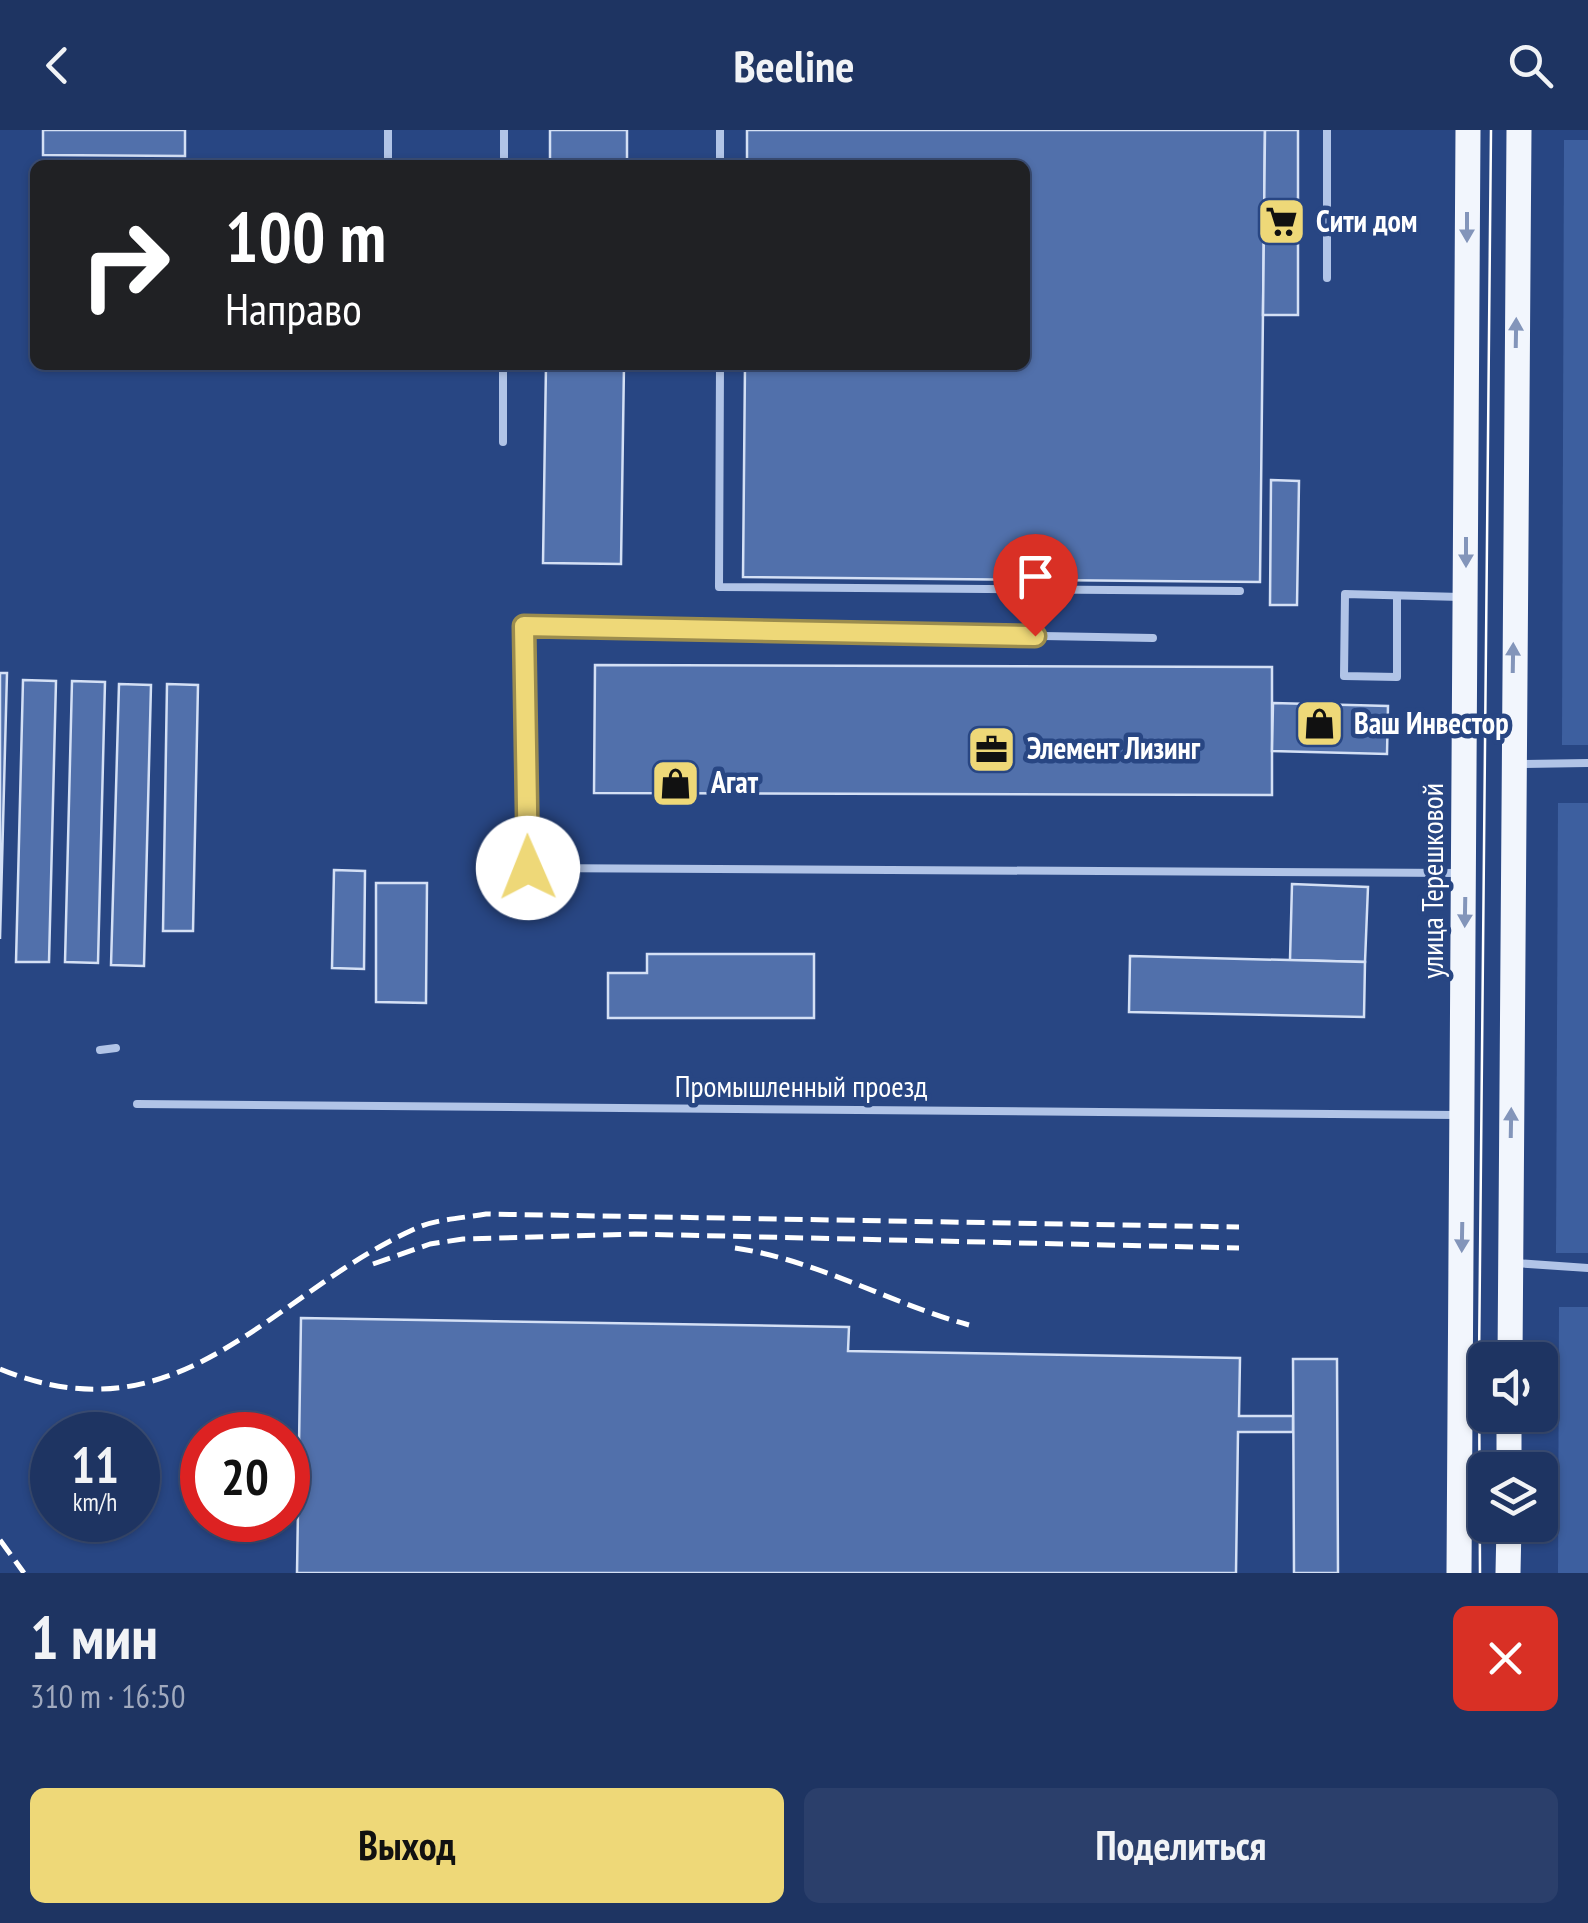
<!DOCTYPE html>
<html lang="ru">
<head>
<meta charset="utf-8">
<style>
	:root { --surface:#1e3462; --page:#2b3f6b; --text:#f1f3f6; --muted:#a1aabe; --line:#3c4f77; --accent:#eed878 }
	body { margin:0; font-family:"PT Sans Narrow",sans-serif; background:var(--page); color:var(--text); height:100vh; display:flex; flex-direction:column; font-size:38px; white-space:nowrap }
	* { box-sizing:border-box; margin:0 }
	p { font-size:32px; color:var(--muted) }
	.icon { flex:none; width:55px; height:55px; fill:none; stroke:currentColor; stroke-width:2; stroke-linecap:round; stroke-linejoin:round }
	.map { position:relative; height:1443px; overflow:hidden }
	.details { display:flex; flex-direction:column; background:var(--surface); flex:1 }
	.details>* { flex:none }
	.banner { position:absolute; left:30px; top:30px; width:1000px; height:210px; border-radius:15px; box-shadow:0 2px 8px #0004,0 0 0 2px var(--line); background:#202124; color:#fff; overflow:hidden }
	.controls { position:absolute; left:1468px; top:1212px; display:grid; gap:20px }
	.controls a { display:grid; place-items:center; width:90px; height:90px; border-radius:15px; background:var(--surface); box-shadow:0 2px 8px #0004,0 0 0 2px var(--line); font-size:50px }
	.speed { position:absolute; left:30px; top:1282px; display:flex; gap:20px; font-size:50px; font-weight:700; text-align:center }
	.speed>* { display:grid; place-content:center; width:130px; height:130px; border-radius:50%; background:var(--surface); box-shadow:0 2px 8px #0004,0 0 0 2px var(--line); line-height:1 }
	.speed small { font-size:25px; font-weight:400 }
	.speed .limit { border:15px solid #d22; background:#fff; color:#111 }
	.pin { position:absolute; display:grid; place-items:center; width:85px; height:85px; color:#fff; margin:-102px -42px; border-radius:50% 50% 50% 0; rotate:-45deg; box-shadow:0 0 10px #0007 }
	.pin .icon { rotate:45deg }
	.me { position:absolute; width:110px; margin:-55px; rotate:359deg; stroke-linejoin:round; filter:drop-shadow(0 0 8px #0008) }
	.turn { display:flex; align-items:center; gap:35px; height:210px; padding:0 30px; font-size:45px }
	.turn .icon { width:130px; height:130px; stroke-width:2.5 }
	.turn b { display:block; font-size:70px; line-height:85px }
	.round { display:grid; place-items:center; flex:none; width:105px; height:105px; border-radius:15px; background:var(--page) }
	.overview { display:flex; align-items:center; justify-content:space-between; height:170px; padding:0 30px }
	h1 { font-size:60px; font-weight:700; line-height:75px }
	.button { display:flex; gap:20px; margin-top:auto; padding:20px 30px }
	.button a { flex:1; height:115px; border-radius:15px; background:var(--accent); color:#111; font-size:40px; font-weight:700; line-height:115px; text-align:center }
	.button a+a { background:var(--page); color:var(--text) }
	header { display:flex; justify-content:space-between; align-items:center; height:130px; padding:0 30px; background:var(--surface); font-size:45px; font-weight:700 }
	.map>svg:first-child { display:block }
	.green { fill:#3d5f9f }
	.building { fill:#5170ab; stroke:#d4e0f5; stroke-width:2.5 }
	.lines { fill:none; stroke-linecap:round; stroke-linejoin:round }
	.lane { stroke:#b1c4e7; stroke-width:8 }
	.primary { stroke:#f2f6fd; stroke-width:25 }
	.tram { stroke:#fff; stroke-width:2.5 }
	.rail { stroke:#fff; stroke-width:5; stroke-dasharray:18 8; stroke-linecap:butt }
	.oneway { fill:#8395ba }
	.route-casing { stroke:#9b8c4e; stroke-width:25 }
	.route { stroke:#eed878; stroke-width:18 }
	.labels { text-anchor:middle; stroke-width:9; stroke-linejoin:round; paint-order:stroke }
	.poi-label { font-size:30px; font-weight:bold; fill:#fff; stroke:#284683; text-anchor:start }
	.street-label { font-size:30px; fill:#fff; stroke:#284683 }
</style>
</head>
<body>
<header><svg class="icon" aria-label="back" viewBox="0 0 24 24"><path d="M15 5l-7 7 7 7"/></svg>Beeline<svg class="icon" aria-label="search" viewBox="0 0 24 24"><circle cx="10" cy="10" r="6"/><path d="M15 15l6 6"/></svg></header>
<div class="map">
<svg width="1588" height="1443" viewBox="0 0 1588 1443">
	<rect width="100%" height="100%" fill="#284683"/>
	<g class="green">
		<path d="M1564,10h24v605h-26z"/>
		<path d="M1558,673h30v450h-32z"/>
		<path d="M1559,1177h29v266h-30z"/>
	</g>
	<g class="building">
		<path d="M43,0h142v26l-142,-1z"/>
		<rect x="550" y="0" width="77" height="35"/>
		<path d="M747,0h518l-5,452 -517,-5 2,-212h280v-200h-278z"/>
		<path d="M1265,0h33v185h-35z"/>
		<path d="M546,235h78l-3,199 -78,-1z"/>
		<path d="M1271,350l28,1 -2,124h-27z"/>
		<path d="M595,535l677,2v128l-678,-2z"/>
		<path d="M0,543h7l-7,266z"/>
		<path d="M23,550l33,1 -7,281h-33z"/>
		<path d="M72,551l33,1 -7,281 -33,-1z"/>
		<path d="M119,554l32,1 -7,281 -33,-1z"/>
		<path d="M167,554l31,1 -5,246h-30z"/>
		<path d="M1273,573l115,3 -1,48 -115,-3z"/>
		<path d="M334,740l31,1 -1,98 -32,-1z"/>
		<path d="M376,753h51l-1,120 -50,-1z"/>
		<path d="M1292,754l76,3 -3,75 -75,-2z"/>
		<path d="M647,824h167v64h-206v-45h39z"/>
		<path d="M1130,826l235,6 -1,55 -235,-5z"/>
		<path d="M301,1188l548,9 -1,24 392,7 -1,58h54v16h-55l-2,141h-939z"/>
		<path d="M1293,1229h44l1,214h-44z"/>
	</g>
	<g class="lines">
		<g class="lane">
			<path d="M388,0v35"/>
			<path d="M1327,0v148"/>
			<path d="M504,35v-35"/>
			<path d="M720,35v-35"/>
			<path d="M720,235l-1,222 521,4"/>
			<path d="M503,312v-77"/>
			<path d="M1397,467v80l-53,-1 1,-82 116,3"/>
			<path d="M1153,508l-629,-12 4,242 930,5"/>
			<path d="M1518,634l70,-1"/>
			<path d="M100,920l16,-2"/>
			<path d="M137,974l1320,11"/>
			<path d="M1515,1133l73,5"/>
		</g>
		<g class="primary">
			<path d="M1510,1230l9,-1230"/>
			<path d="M1509,1340v-55"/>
			<path d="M1459,1443l9,-1443"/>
			<path d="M1508,1443l1,-48"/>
		</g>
		<path class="tram" d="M1480,1443l-1,-210 12,-1233"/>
		<g class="rail">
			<path d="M735,1118c82,12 154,55 234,77"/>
			<path d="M373,1134l57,-20 33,-5 172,-5 604,14"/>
			<path d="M0,1239c182,75 272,-78 419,-142 19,-8 45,-9 67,-13l753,13"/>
			<path d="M0,1410l24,33"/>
		</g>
	</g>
	<defs><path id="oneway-solid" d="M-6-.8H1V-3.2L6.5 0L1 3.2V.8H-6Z" transform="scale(2.5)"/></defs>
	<g class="oneway">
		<use href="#oneway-solid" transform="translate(1467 97) rotate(90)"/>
		<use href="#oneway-solid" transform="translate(1516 203) rotate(-89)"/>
		<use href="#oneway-solid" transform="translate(1466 422) rotate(90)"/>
		<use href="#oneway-solid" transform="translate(1513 528) rotate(-89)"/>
		<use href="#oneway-solid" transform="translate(1465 782) rotate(91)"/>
		<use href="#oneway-solid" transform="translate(1511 993) rotate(-89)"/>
		<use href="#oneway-solid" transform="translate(1462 1107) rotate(91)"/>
	</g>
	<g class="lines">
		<defs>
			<path id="route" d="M528,738l-4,-242 511,10"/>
		</defs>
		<use href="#route" class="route-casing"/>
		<use href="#route" class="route"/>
	</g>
	<defs>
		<symbol id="supermarket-square" viewBox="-11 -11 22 22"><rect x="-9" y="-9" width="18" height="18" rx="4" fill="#eed878" stroke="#284683"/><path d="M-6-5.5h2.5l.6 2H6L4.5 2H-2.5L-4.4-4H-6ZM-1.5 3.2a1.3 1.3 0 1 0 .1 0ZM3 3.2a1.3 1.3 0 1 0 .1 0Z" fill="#111"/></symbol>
		<symbol id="shop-square" viewBox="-11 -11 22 22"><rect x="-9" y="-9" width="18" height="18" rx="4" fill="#eed878" stroke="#284683"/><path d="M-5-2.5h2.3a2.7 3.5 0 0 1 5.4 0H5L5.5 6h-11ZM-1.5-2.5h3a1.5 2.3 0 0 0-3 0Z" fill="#111"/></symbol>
		<symbol id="office-square" viewBox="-11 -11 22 22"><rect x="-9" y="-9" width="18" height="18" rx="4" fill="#eed878" stroke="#284683"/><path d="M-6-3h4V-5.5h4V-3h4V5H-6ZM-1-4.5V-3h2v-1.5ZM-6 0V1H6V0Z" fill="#111"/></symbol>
	</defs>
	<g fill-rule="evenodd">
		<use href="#supermarket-square" x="1254" y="64" width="55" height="55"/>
		<use href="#shop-square" x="1292" y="566" width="55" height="55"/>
		<use href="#office-square" x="964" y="592" width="55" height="55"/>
		<use href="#shop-square" x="648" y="626" width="55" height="55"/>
	</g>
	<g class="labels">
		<g class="poi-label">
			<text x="1316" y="102">Сити дом</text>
			<text x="1354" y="604">Ваш Инвестор</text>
			<text x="1027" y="629">Элемент Лизинг</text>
			<text x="711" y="663">Агат</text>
		</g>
		<g class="street-label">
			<text transform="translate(1433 751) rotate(-90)" y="10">улица Терешковой</text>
			<text x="801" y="967">Промышленный проезд</text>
		</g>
	</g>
</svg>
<div class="controls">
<a><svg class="icon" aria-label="sound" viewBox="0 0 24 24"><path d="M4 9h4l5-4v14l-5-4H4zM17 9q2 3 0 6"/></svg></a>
<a><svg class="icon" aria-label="layers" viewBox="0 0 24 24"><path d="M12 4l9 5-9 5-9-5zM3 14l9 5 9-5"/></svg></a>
</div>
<div class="speed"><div>11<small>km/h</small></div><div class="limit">20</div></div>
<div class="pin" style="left:1035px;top:506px;background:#d93025"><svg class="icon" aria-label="arrive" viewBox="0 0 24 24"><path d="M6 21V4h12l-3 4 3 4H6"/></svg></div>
<svg class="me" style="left:528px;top:738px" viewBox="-20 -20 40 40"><circle r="19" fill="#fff"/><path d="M0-13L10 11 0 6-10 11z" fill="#eed878"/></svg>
<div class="banner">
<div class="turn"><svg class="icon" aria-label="right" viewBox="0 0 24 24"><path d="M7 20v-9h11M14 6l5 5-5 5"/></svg><div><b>100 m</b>Направо</div></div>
</div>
</div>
<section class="details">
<div class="overview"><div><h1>1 мин</h1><p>310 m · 16:50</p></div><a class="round" style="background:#d93025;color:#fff"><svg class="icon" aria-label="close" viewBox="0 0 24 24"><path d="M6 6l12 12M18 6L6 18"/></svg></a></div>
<div class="button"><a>Выход</a><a>Поделиться</a></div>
</section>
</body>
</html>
